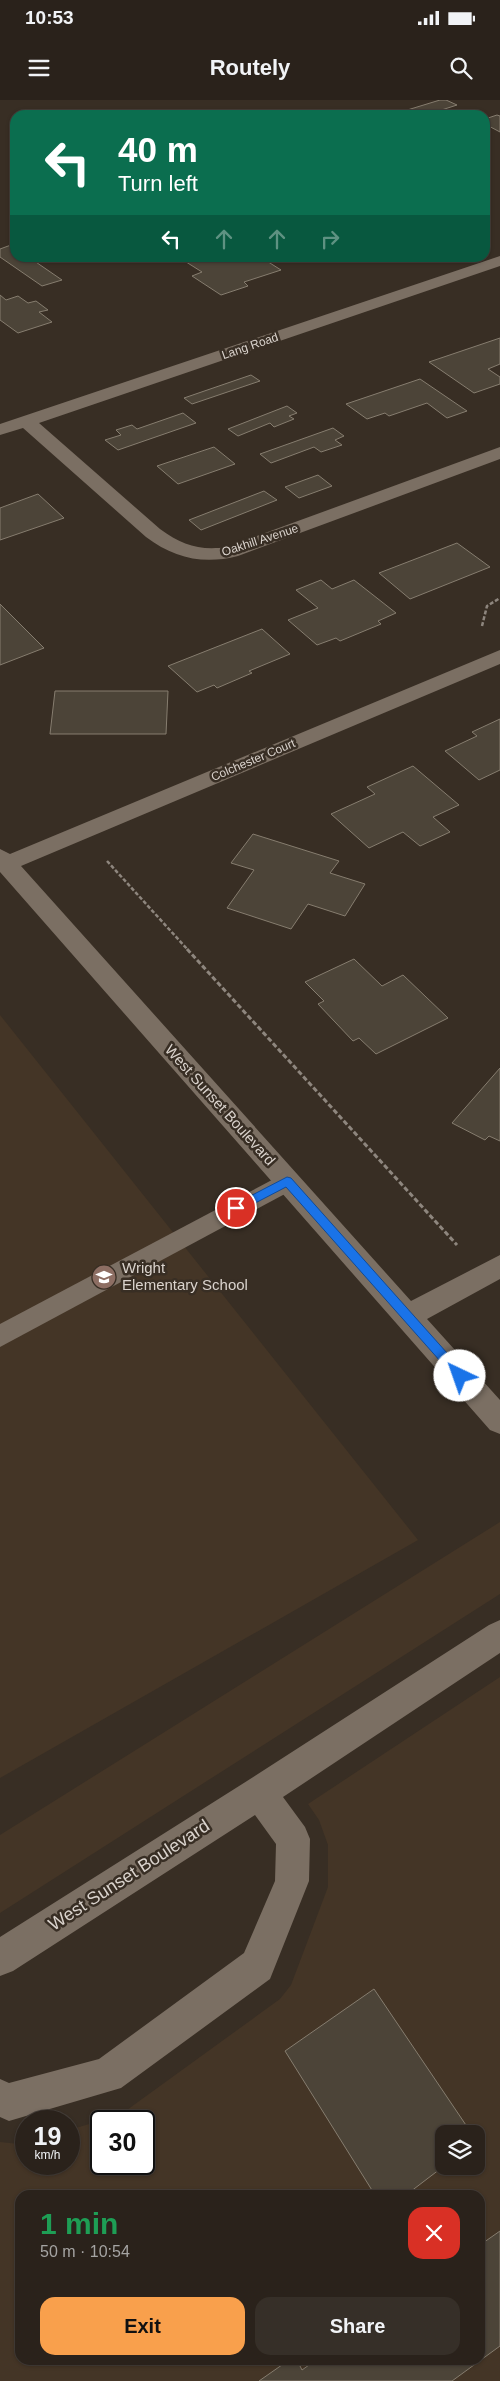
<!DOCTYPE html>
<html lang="en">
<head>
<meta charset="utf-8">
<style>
	:root { --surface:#2a221b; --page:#362f28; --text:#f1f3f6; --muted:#a5a4a3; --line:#463f3a; --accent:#f9a04c }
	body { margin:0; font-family:Helvetica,sans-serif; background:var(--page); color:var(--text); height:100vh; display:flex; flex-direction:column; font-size:19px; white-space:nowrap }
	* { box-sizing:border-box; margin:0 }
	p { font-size:16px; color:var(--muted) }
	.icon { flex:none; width:28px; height:28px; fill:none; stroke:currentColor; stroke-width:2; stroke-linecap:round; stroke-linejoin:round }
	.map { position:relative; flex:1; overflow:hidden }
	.side { position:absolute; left:15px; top:2090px; width:470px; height:175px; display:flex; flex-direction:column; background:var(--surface); border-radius:15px; box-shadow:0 1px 4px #0004,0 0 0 1px var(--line) }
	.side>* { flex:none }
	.guide { position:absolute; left:10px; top:10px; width:480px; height:152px; border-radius:15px; box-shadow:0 1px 4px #0004,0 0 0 1px var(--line); background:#0b6e4f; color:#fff; overflow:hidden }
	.fabs { position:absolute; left:435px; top:2025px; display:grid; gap:10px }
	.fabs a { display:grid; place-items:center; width:50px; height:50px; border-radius:10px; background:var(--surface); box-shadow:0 1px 4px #0004,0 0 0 1px var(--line); font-size:25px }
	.speed { position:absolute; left:15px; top:2010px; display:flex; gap:10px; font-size:25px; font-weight:700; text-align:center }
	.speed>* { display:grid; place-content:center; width:65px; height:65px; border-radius:50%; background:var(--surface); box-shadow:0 1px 4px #0004,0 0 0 1px var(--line); line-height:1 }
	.speed small { font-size:12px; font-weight:400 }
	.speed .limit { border:2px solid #111; border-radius:8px; background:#fff; color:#111 }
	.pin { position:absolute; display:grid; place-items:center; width:42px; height:42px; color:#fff; margin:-21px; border:2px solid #fff; border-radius:50%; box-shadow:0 1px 5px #0007 }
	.me { position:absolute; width:55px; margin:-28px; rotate:318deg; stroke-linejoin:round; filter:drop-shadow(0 0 4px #0008) }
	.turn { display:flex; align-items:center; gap:18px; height:105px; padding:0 25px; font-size:22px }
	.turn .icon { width:65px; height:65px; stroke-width:2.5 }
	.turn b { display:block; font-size:35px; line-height:42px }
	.lanes { display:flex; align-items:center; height:48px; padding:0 25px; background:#0003; justify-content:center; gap:25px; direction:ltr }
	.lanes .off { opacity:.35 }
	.round { display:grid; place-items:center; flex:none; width:52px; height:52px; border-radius:15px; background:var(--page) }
	.head { display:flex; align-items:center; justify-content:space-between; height:85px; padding:0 25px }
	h1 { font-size:30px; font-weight:600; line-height:38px; color:#1e9e55 }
	.cta { display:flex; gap:10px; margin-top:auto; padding:10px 25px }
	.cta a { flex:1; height:58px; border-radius:15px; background:var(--accent); color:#111; font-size:20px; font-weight:600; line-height:58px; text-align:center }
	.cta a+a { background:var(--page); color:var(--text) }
	.status { display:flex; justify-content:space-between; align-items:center; height:35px; padding:0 25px; background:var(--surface); direction:ltr }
	.status svg { height:14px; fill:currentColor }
	header { display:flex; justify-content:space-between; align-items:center; height:65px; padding:0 25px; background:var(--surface); font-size:22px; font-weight:600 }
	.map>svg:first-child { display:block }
	.built { fill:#443526; fill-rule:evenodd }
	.building { fill:#4c4438; stroke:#867d6f }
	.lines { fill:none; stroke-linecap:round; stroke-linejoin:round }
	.path-far1 { stroke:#8e867e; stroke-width:2.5; stroke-dasharray:4 2; stroke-linecap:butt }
	.path { stroke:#8e867e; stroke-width:3; stroke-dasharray:5 2.5; stroke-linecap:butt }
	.lane { fill:#7b6f63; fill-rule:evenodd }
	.street { fill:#7b6f63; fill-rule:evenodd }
	.route { fill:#1a73e8; stroke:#114b97 }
	.labels { text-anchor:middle; stroke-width:5; stroke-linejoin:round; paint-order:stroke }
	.far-street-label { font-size:12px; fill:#dad3cd; stroke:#382e24 }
	.street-label { font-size:15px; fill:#dad3cd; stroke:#382e24 }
	.poi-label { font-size:15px; fill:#dad3cd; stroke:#382e24; text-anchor:start }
	.near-street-label { font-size:18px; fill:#dad3cd; stroke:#382e24 }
</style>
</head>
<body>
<div class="status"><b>10:53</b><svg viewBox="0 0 49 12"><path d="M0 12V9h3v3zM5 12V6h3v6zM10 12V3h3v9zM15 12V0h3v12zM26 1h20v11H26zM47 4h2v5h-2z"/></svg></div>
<header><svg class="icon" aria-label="menu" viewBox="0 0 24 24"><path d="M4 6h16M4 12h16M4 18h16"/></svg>Routely<svg class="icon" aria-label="search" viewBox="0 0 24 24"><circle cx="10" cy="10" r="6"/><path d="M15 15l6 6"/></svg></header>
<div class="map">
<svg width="500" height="2281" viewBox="0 0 500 2281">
	<rect width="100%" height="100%" fill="#382e24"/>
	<g class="built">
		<path d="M0,915l418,525 -418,238z"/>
		<path d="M500,1422v72l-500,319v-78z"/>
		<path d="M500,1577v704h-500v-239l19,2 7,-2v22h43v-34l51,-15 160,-116 11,-14 37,-98v-42l-9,-25 -11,-16zM101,2021h43v43h-43zM444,2034h32v32h-32zM20,2095h460v165h-460z"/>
	</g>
	<g class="building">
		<path d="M440,0h6l11,5 -31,10h-15l-7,-4z"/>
		<path d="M497,15l3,1v16l-15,-8v-5z"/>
		<path d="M11,145l4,2v11h15l32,22 -20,6 -42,-29v-8z"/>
		<path d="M191,158h41l5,3 9,-3h16l19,12 -37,12 4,4 -27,9 -29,-19 10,-4 -19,-12z"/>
		<path d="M0,195l6,5 12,-4 10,7 8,-2 12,9 -9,2 13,10 -34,11 -18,-13z"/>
		<path d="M500,238v26l-12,5 12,8v7l-26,9 -45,-31z"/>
		<path d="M251,275l9,6 -68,23 -8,-6z"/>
		<path d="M420,279l47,32 -20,7 -20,-15 -38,13 -4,-3 -18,6 -21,-15z"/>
		<path d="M287,306l10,7 -8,3 5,3 -20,8 -4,-4 -32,13 -10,-7z"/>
		<path d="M183,313l13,10 -78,27 -13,-10 16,-5 -5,-5 16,-5 5,4z"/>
		<path d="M333,328l11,8 -9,4 7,5 -21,7 -7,-5 -43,16 -11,-9z"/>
		<path d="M214,347l21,17 -57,20 -21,-18z"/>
		<path d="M318,375l14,11 -33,12 -14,-11z"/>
		<path d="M264,391l13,9 -76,30 -12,-10z"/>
		<path d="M38,394l26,24 -64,22v-32z"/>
		<path d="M457,443l33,24 -80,32 -31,-26z"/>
		<path d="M321,480l11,9 22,-9 42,33 -18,8 3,3 -41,17 -4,-3 -19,7 -29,-25 30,-12 -22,-18z"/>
		<path d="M0,504l44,44 -44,17z"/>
		<path d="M262,529l28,25 -41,17 3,2 -35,15 -3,-3 -17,7 -29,-26z"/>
		<path d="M55,591h113l-2,43h-116z"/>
		<path d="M500,619v51l-21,10 -34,-29 32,-15 -5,-4z"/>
		<path d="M413,666l46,39 -26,12 17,15 -30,14 -17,-14 -34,16 -38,-34 44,-20 -8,-7z"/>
		<path d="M253,734l86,27 -9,12 35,11 -20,32 -37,-12 -17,25 -64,-21 27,-38 -23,-7z"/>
		<path d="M354,859l28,27 21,-11 45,43 -72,36 -17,-16 -6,3 -35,-37 6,-3 -19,-19z"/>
		<path d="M500,968v73l-11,-5 -4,4 -33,-17z"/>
		<path d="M374,1889l98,145h-28v32l-38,29h-31l-90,-144z"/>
		<path d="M500,2131v115l-48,35h-193l30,-21h8l5,10 14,-10h164v-115z"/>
	</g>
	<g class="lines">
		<g class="path-far1">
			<path d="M482,526l5,-20 13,-8"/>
			<path d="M107,761l81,89"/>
		</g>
		<path class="path" d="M187,849l270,296"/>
		<path class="lane" d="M287,1072l9,2 3,7 -3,7 -296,159v-23z"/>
		<g class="street">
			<path d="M500,156v10l-461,157 121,106c22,16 40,22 67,18l273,-100v12l-262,97c-35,9 -64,2 -92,-19l-123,-109 -23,7v-11z"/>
			<path d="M500,550v14l-479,202 390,435 89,-46v24l-73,40 73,81v34l-10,-4 -490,-558v-23l10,5z"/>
			<path d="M500,1520v33l-217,144 22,30 5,12 -1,42 -39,98 -149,109 -112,33 -9,-4v-38l9,4 90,-24 145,-106 31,-72 1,-37 -21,-29 -242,156 -13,5v-39l247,-156 242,-156z"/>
		</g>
	</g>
	<path class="route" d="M287,1077l4,1 173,194 2,4 -2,3h-8l-170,-192 -46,24h-7v-6z"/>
	<defs>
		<symbol id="school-disc" viewBox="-11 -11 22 22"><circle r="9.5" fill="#8d6e63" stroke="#382e24"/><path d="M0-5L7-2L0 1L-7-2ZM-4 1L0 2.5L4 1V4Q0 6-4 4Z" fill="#fff"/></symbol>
	</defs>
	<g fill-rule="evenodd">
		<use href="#school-disc" x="90" y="1163" width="28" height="28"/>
	</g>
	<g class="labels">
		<g class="far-street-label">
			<text transform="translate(250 246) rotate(-19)" y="4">Lang Road</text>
			<text transform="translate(260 440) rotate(-18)" y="4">Oakhill Avenue</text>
			<text transform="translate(253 660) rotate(-23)" y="4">Colchester Court</text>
		</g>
		<g class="street-label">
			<text transform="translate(220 1005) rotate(48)" y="5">West Sunset Boulevard</text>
		</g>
		<g class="poi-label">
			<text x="122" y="1173">Wright<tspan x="122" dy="17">Elementary School</tspan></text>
		</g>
		<g class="near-street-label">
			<text transform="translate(129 1775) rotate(-33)" y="6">West Sunset Boulevard</text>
		</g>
	</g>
</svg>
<div class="fabs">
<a><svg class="icon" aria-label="layers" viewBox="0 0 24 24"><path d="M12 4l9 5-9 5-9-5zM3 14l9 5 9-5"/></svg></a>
</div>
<div class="speed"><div>19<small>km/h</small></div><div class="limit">30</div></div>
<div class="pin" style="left:236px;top:1108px;background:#d93025"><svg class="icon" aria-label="arrive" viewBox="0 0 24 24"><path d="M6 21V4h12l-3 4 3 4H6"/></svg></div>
<svg class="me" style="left:460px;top:1276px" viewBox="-20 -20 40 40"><circle r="19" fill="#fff"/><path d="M0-13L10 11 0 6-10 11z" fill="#1a73e8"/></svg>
<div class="guide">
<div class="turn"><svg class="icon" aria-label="left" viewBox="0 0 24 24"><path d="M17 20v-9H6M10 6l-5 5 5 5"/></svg><div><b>40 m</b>Turn left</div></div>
<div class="lanes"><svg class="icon" aria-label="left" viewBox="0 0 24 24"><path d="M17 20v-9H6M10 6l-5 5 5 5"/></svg><svg class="icon off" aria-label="ahead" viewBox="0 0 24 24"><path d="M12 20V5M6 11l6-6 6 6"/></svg><svg class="icon off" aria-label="ahead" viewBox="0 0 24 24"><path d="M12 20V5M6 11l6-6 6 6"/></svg><svg class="icon off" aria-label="right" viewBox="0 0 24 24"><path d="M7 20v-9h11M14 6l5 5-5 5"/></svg></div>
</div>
<section class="side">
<div class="head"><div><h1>1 min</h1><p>50 m · 10:54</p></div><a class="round" style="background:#d93025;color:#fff"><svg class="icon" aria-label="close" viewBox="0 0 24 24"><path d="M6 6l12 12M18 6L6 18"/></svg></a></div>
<div class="cta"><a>Exit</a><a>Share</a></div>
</section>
</div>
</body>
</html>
